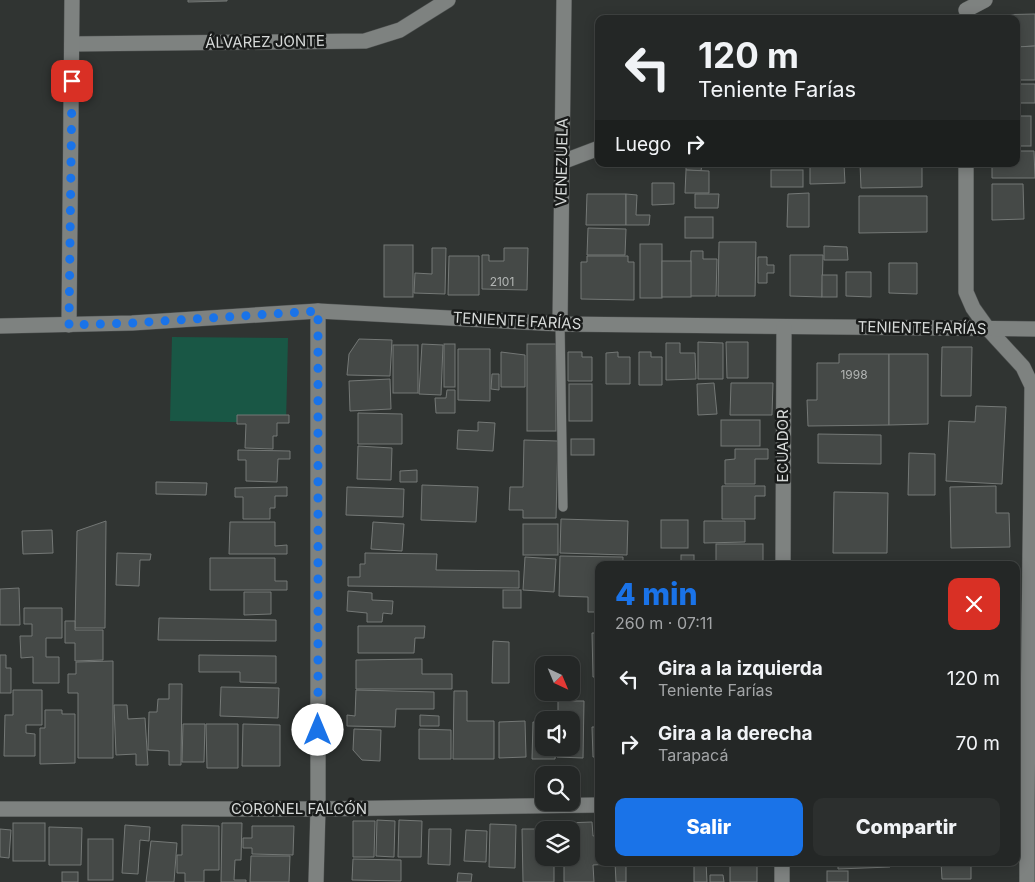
<!DOCTYPE html>
<html lang="es">
<head>
<meta charset="utf-8">
<style>
	:root { --surface:#242726; --page:#2c2f2e; --text:#f1f3f6; --muted:#a3a5a7; --line:#414443; --accent:#1a73e8 }
	body { margin:0; font-family:Inter,sans-serif; background:var(--page); color:var(--text); height:100vh; display:flex; flex-direction:column; font-size:19px; white-space:nowrap }
	* { box-sizing:border-box; margin:0 }
	p { font-size:16px; color:var(--muted) }
	.icon { flex:none; width:28px; height:28px; fill:none; stroke:currentColor; stroke-width:2; stroke-linecap:round; stroke-linejoin:round }
	.map { position:relative; flex:1; overflow:hidden }
	.drawer { position:absolute; left:595px; top:561px; width:425px; height:305px; display:flex; flex-direction:column; background:var(--surface); border-radius:10px; box-shadow:0 2px 12px #0003,0 0 0 1px var(--line) }
	.drawer>* { flex:none }
	.banner { position:absolute; left:595px; top:15px; width:425px; height:152px; border-radius:10px; box-shadow:0 2px 12px #0003,0 0 0 1px var(--line); background:#242726; color:var(--text); overflow:hidden }
	.needle { width:32px; rotate:136deg }
	.fabs { position:absolute; left:535px; top:656px; display:grid; gap:10px }
	.fabs a { display:grid; place-items:center; width:45px; height:45px; border-radius:10px; background:var(--surface); box-shadow:0 2px 12px #0003,0 0 0 1px var(--line); font-size:25px }
	.pin { position:absolute; display:grid; place-items:center; width:42px; height:42px; color:#fff; margin:-21px; border-radius:10px; box-shadow:0 2px 8px #0006 }
	.me { position:absolute; width:55px; margin:-28px; rotate:0deg; stroke-linejoin:round; filter:drop-shadow(0 0 4px #0008) }
	.turn { display:flex; align-items:center; gap:18px; height:105px; padding:0 20px; font-size:22px }
	.turn .icon { width:65px; height:65px; stroke-width:2.5 }
	.turn b { display:block; font-size:35px; line-height:42px }
	.then { display:flex; align-items:center; height:48px; padding:0 20px; background:#0003; gap:10px; font-size:19px }
	.round { display:grid; place-items:center; flex:none; width:52px; height:52px; border-radius:10px; background:var(--page) }
	.headline { display:flex; align-items:center; justify-content:space-between; height:85px; padding:0 20px }
	h1 { font-size:30px; font-weight:800; line-height:38px; color:var(--accent) }
	.button { display:flex; gap:10px; margin-top:auto; padding:10px 20px }
	.button a { flex:1; height:58px; border-radius:10px; background:var(--accent); color:#fff; font-size:20px; font-weight:800; line-height:58px; text-align:center }
	.button a+a { background:var(--page); color:var(--text) }
	ul { padding:0; list-style:none }
	li { display:flex; align-items:center; gap:15px; height:65px; padding:0 20px }
	li div { flex:1 }
	li b { display:block; font-size:19px }
	li em { font-style:normal }
	.map>svg:first-child { display:block }
	.green { fill:#195745 }
	.building { fill:#454947; stroke:#747876 }
	.lines { fill:none; stroke-linecap:round; stroke-linejoin:round }
	.lane-casing { stroke:#4d504f; stroke-width:10 }
	.street-casing { stroke:#4d504f; stroke-width:16 }
	.lane { stroke:#7e8280; stroke-width:9 }
	.street { stroke:#7e8280; stroke-width:15 }
	.route { stroke:#1a73e8; stroke-width:9; stroke-dasharray:0 16.2 }
	.labels { text-anchor:middle; stroke-width:5; stroke-linejoin:round; paint-order:stroke }
	.number-label { font-size:12px; fill:#b2b5b4 }
	.street-label { font-size:15px; fill:#d6d9d8; stroke:#191b1a }
</style>
</head>
<body>
<div class="map">
<svg width="1035" height="882" viewBox="0 0 1035 882">
	<rect width="100%" height="100%" fill="#303432"/>
	<path class="green" d="M172,337l116,1 -2,85 -116,-2z"/>
	<g class="building">
		<path d="M188,0h39v1l-39,1z"/>
		<path d="M1035,14v32l-19,1v-28h-25v-4z"/>
		<path d="M1035,46v34h-19v-33z"/>
		<rect x="1016" y="84" width="19" height="19"/>
		<rect x="1016" y="116" width="15" height="30"/>
		<path d="M1016,151h18l1,27h-43v-14h24z"/>
		<path d="M686,164h16l-1,7 -15,-1z"/>
		<path d="M810,164h34l1,19 -35,1z"/>
		<path d="M860,164h62v23l-61,1z"/>
		<path d="M686,170l23,1v22h-24z"/>
		<rect x="771" y="170" width="32" height="17"/>
		<path d="M652,183h22v21l-22,1z"/>
		<path d="M992,184h31l1,35 -32,1z"/>
		<path d="M809,193v34h-22l1,-33z"/>
		<path d="M587,194h39v31h-40z"/>
		<path d="M626,194l11,1 -1,20h14l-1,10h-23z"/>
		<path d="M695,194h24l-1,14h-23z"/>
		<path d="M859,196h68v36l-68,1z"/>
		<rect x="685" y="217" width="28" height="21"/>
		<path d="M588,228l38,1 -1,26h-38z"/>
		<path d="M719,242h37l-1,54h-37z"/>
		<rect x="640" y="244" width="22" height="54"/>
		<rect x="384" y="245" width="29" height="52"/>
		<path d="M824,246l23,1 1,13h-24z"/>
		<path d="M432,248h14l-1,46 -31,-1 1,-20 17,1z"/>
		<path d="M504,248h24l-1,42 -45,-1v-34h7v6h15z"/>
		<path d="M691,251h12v8h14l-1,37h-26z"/>
		<path d="M790,255h33l-1,42 -32,-1z"/>
		<path d="M449,256h30v39h-31z"/>
		<path d="M587,256h41v6h6v38l-53,-1v-37h6z"/>
		<path d="M758,257h9v8h7v8h-7v10h-9z"/>
		<rect x="662" y="261" width="29" height="36"/>
		<path d="M889,263h28v31l-28,-1z"/>
		<path d="M846,272h25v25l-25,-1z"/>
		<rect x="822" y="275" width="15" height="22"/>
		<path d="M359,339l33,1 -2,36 -43,-1 2,-21z"/>
		<path d="M698,342l25,1v36h-25z"/>
		<path d="M726,342h22v36h-21z"/>
		<path d="M666,343h14v10h15l1,26 -30,1z"/>
		<path d="M422,344l21,1 -2,50 -22,-1z"/>
		<rect x="444" y="344" width="11" height="43"/>
		<rect x="527" y="344" width="29" height="87"/>
		<rect x="393" y="345" width="25" height="48"/>
		<path d="M942,347h30l-1,49h-30z"/>
		<path d="M458,349h32v52l-32,-1z"/>
		<path d="M501,352l24,3v32h-24z"/>
		<path d="M568,352h14v5h10v24h-24z"/>
		<path d="M618,352v5h12v27h-24v-31z"/>
		<path d="M639,352h12v5h11v28h-23z"/>
		<path d="M839,354h50v71l-81,1 -1,-26h10v-37h22z"/>
		<path d="M889,354h39v70l-39,1z"/>
		<path d="M492,374h7v16l-8,-1z"/>
		<path d="M390,379l1,30 -41,2 -1,-30z"/>
		<path d="M714,383l3,31 -19,1 -1,-31z"/>
		<path d="M731,383h42l-1,32h-42z"/>
		<rect x="569" y="384" width="23" height="37"/>
		<path d="M447,390h8v23h-19l-1,-15h11z"/>
		<path d="M976,406l30,1 -4,77 -56,-3 3,-60 26,1z"/>
		<path d="M358,413l44,1v30h-44z"/>
		<path d="M237,415h52v8h-12v13h-4v13l-28,-1 1,-24h-9z"/>
		<rect x="721" y="420" width="39" height="26"/>
		<path d="M478,422l17,1 -2,28 -36,-2 1,-19 20,1z"/>
		<path d="M818,434l63,1v29l-63,-1z"/>
		<rect x="571" y="439" width="23" height="16"/>
		<path d="M524,440l34,1 -2,77h-33v-8h-14l1,-23h13z"/>
		<path d="M358,446l34,2 -1,32 -34,-1z"/>
		<path d="M735,449h33v10h-13v25h-30v-24l10,-1z"/>
		<path d="M238,450l52,1v8h-12l-1,23 -31,-1v-21h-8z"/>
		<path d="M909,453l26,1v41h-27z"/>
		<path d="M417,470v12h-17v-11z"/>
		<path d="M156,482l51,1 -1,12 -50,-1z"/>
		<path d="M422,485l56,2 -2,35 -55,-2z"/>
		<path d="M722,486h43v10h-10v23h-33z"/>
		<path d="M996,486v27h13l1,34 -59,1 -1,-61z"/>
		<path d="M287,487v9h-12v12h-5v11h-27v-22h-8v-9z"/>
		<path d="M347,487l57,2 -1,28 -57,-2z"/>
		<path d="M834,492l54,1 -1,60h-54z"/>
		<path d="M561,519l67,2 -1,34 -67,-2z"/>
		<rect x="661" y="520" width="27" height="28"/>
		<path d="M106,521l-1,107h-30l2,-97z"/>
		<path d="M704,521h41v21l-41,1z"/>
		<path d="M230,522h45v24l12,-1v9h-58z"/>
		<path d="M373,522l31,2 -2,27 -31,-2z"/>
		<rect x="523" y="524" width="35" height="31"/>
		<path d="M52,530l1,23 -30,1 -1,-23z"/>
		<rect x="716" y="544" width="47" height="21"/>
		<path d="M117,553l34,1 -1,6h-10l-1,26 -23,-1z"/>
		<path d="M365,553l72,1 -1,16 83,1v17l-171,-2v-9h12v-13h5z"/>
		<rect x="681" y="555" width="13" height="10"/>
		<path d="M560,556l63,1v8h-24v47h-11v-15l-29,-1z"/>
		<path d="M525,557l31,2 -2,33 -31,-2z"/>
		<path d="M210,558h65v23h12v9h-77z"/>
		<path d="M915,562l28,1 -1,2h-27z"/>
		<path d="M1003,562v3h-54v-2z"/>
		<path d="M19,588l1,37h-20v-36z"/>
		<rect x="503" y="590" width="18" height="18"/>
		<path d="M348,591l24,2v7l21,1 -1,13 -9,-1 -1,9h-15v-9l-20,-2z"/>
		<path d="M244,592h27v22l-27,1z"/>
		<path d="M24,608h38v30h-16v19h13v26h-26v-26l-12,1 -1,-22h12v-12h-8z"/>
		<path d="M159,618l117,2v21l-118,-1z"/>
		<path d="M65,621h10v9h28v30l-28,1v-18h-10z"/>
		<path d="M358,626h67l-1,12h-9l-1,15h-56z"/>
		<path d="M592,633h7v44h-6z"/>
		<path d="M493,641l16,1v41h-17z"/>
		<path d="M0,655h6v13h5v25h-11z"/>
		<path d="M199,655l77,1v27l-36,-1v-10h-41z"/>
		<path d="M422,659v15h30v15h-96v-29z"/>
		<path d="M113,661v97h-35v-65h-10v-19h8v-12z"/>
		<path d="M169,684h13l-1,81h-12v-14l-21,-1 1,-38h8l1,-13h11z"/>
		<path d="M221,687l58,1 -1,30 -58,-2z"/>
		<path d="M13,690h29v35h-16v8l9,1v22h-31l1,-41h8z"/>
		<path d="M356,690l78,2v17h-38l-1,18 -48,-1v-11l8,1z"/>
		<path d="M454,691h13v30h27v38h-41z"/>
		<path d="M558,701h26l-1,57 -26,-1v-9h14v-28h-13z"/>
		<path d="M114,705h13l1,14 17,-1 3,47h-12v-11l-20,1z"/>
		<path d="M45,710h17v4h13v49l-35,1v-36h5z"/>
		<path d="M420,715l19,1v10h-19z"/>
		<path d="M525,721l1,36 -27,1v-36z"/>
		<path d="M533,722h11v26h12l-1,11h-23z"/>
		<path d="M183,724h22l-1,38h-22z"/>
		<path d="M206,724h32v44h-31z"/>
		<path d="M243,724l37,1v41h-38z"/>
		<path d="M592,727h7v30h-6z"/>
		<path d="M354,729l27,1 -1,31 -18,-1 -9,-10z"/>
		<path d="M419,729l32,1v29h-32z"/>
		<path d="M377,820l18,1 -1,36 -18,-1z"/>
		<path d="M399,820l23,1 -1,36h-23z"/>
		<path d="M353,821h22l-1,36h-21z"/>
		<path d="M592,822l1,14 6,-1v27h11v2l-17,1 1,17h-30v-24h7v-28h-8v-7z"/>
		<rect x="13" y="823" width="32" height="38"/>
		<path d="M222,823h20l-1,37h-6l-1,20h12v2h-25z"/>
		<path d="M490,824l26,1 -1,43 -26,-1z"/>
		<path d="M125,825l25,2 -1,14 -9,-1 -2,34 -16,-1z"/>
		<path d="M182,825l37,1v44h-15v12h-19v-9h-8v-18h5z"/>
		<path d="M252,826h42l-1,29 -41,-1v-6h-9v-10h9z"/>
		<path d="M49,827l33,1 -1,37h-32z"/>
		<path d="M0,829l11,1 -2,28 -9,-1z"/>
		<path d="M429,829h22l-1,36 -22,-1z"/>
		<path d="M522,829h32l-10,1v28h10v24h-31z"/>
		<path d="M466,830l21,1 -1,31 -22,-1z"/>
		<rect x="88" y="839" width="25" height="41"/>
		<path d="M151,841l26,2 -3,39h-28z"/>
		<path d="M251,856h39l-1,26h-39z"/>
		<path d="M353,859l48,1v21l-49,-1z"/>
		<path d="M615,862h11v20h-10z"/>
		<path d="M694,862h12l1,20h-13z"/>
		<rect x="730" y="862" width="27" height="20"/>
		<path d="M838,862h52v5l-52,2z"/>
		<rect x="900" y="862" width="30" height="2"/>
		<path d="M941,862h62v4h-32v13h-29z"/>
		<rect x="827" y="871" width="21" height="11"/>
		<rect x="62" y="872" width="16" height="10"/>
		<path d="M458,873l14,1 -1,8h-14z"/>
		<path d="M710,875h13l1,7h-14z"/>
	</g>
	<g class="lines">
		<defs>
			<path id="lane" d="M560,324l3,183"/>
			<g id="street">
				<path d="M966,10l19,-10"/>
				<path d="M72,44l293,-3 35,-11 48,-30"/>
				<path d="M562,162l37,-14"/>
				<path d="M966,164v128l7,16 15,21 35,38 9,19 -5,419v77"/>
				<path d="M560,324l4,-324"/>
				<path d="M69,325l3,-325"/>
				<path d="M0,326l132,-3 186,-12 242,13 475,5"/>
				<path d="M783,565l1,-238"/>
				<path d="M0,809h318l281,-4"/>
				<path d="M316,882l2,-73v-498"/>
				<path d="M782,882v-20"/>
			</g>
		</defs>
		<use href="#lane" class="lane-casing"/>
		<use href="#street" class="street-casing"/>
		<use href="#lane" class="lane"/>
		<use href="#street" class="street"/>
	</g>
	<g class="lines">
		<path class="route" d="M72,81l-3,244 63,-2 186,-12v419"/>
	</g>
	<g class="labels">
		<g class="number-label">
			<text x="502" y="286">2101</text>
			<text x="854" y="379">1998</text>
		</g>
		<g class="street-label">
			<text transform="translate(265 42) rotate(-1)" y="5">ÁLVAREZ JONTE</text>
			<text transform="translate(562 162) rotate(-89)" y="5">VENEZUELA</text>
			<text transform="translate(517 321) rotate(3)" y="5">TENIENTE FARÍAS</text>
			<text transform="translate(922 328) rotate(1)" y="5">TENIENTE FARÍAS</text>
			<text transform="translate(783 446) rotate(-90)" y="5">ECUADOR</text>
			<text x="299" y="814">CORONEL FALCÓN</text>
		</g>
	</g>
</svg>
<div class="fabs">
<a><svg class="needle" viewBox="-14 -14 28 28"><path d="M0-13l5 13h-10z" fill="#e53935"/><path d="M0 13l5-13h-10z" fill="#a3a5a7"/></svg></a>
<a><svg class="icon" aria-label="sound" viewBox="0 0 24 24"><path d="M4 9h4l5-4v14l-5-4H4zM17 9q2 3 0 6"/></svg></a>
<a><svg class="icon" aria-label="search" viewBox="0 0 24 24"><circle cx="10" cy="10" r="6"/><path d="M15 15l6 6"/></svg></a>
<a><svg class="icon" aria-label="layers" viewBox="0 0 24 24"><path d="M12 4l9 5-9 5-9-5zM3 14l9 5 9-5"/></svg></a>
</div>
<div class="pin" style="left:72px;top:81px;background:#d93025"><svg class="icon" aria-label="arrive" viewBox="0 0 24 24"><path d="M6 21V4h12l-3 4 3 4H6"/></svg></div>
<svg class="me" style="left:318px;top:730px" viewBox="-20 -20 40 40"><circle r="19" fill="#fff"/><path d="M0-13L10 11 0 6-10 11z" fill="#1a73e8"/></svg>
<div class="banner">
<div class="turn"><svg class="icon" aria-label="left" viewBox="0 0 24 24"><path d="M17 20v-9H6M10 6l-5 5 5 5"/></svg><div><b>120 m</b>Teniente Farías</div></div>
<div class="then">Luego<svg class="icon" aria-label="right" viewBox="0 0 24 24"><path d="M7 20v-9h11M14 6l5 5-5 5"/></svg></div>
</div>
<section class="drawer">
<div class="headline"><div><h1>4 min</h1><p>260 m · 07:11</p></div><a class="round" style="background:#d93025;color:#fff"><svg class="icon" aria-label="close" viewBox="0 0 24 24"><path d="M6 6l12 12M18 6L6 18"/></svg></a></div>
<ul>
<li><svg class="icon" aria-label="left" viewBox="0 0 24 24"><path d="M17 20v-9H6M10 6l-5 5 5 5"/></svg><div><b>Gira a la izquierda</b><p>Teniente Farías</p></div><em>120 m</em></li>
<li><svg class="icon" aria-label="right" viewBox="0 0 24 24"><path d="M7 20v-9h11M14 6l5 5-5 5"/></svg><div><b>Gira a la derecha</b><p>Tarapacá</p></div><em>70 m</em></li>
</ul>
<div class="button"><a>Salir</a><a>Compartir</a></div>
</section>
</div>
</body>
</html>
